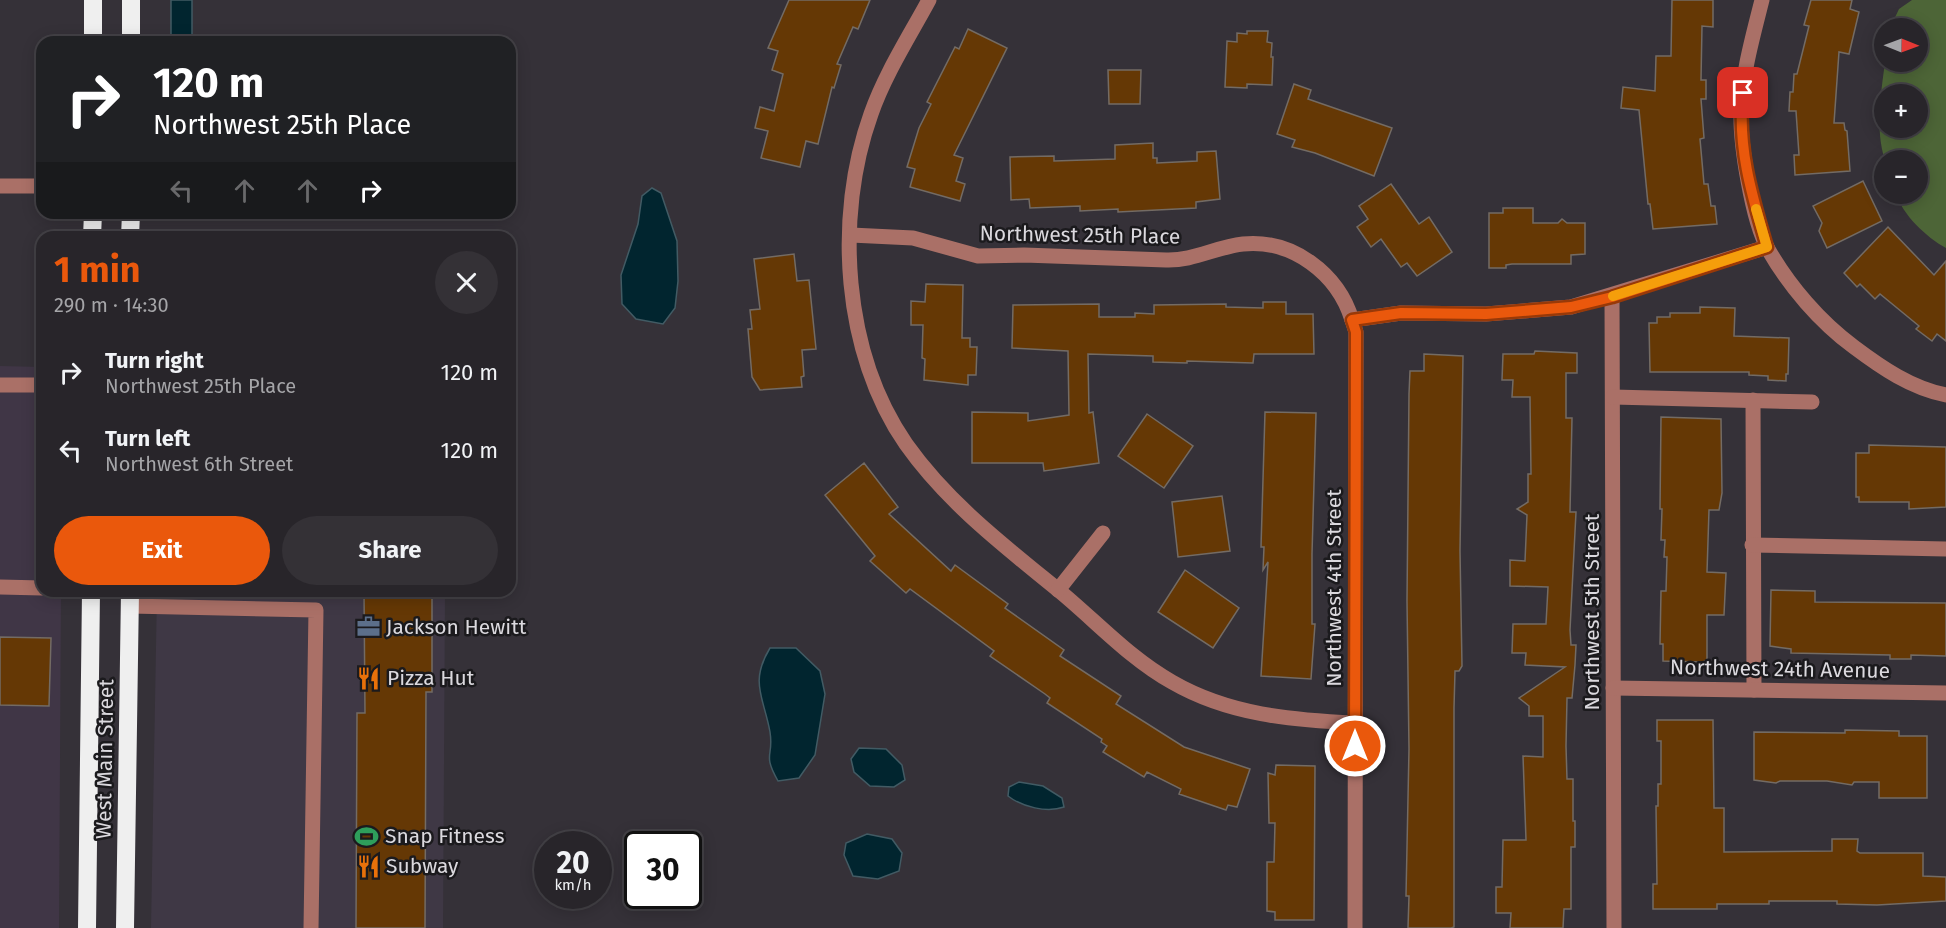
<!DOCTYPE html>
<html lang="en">
<head>
<meta charset="utf-8">
<style>
	:root { --surface:#28252a; --page:#343136; --text:#f1f3f6; --muted:#a5a5a8; --line:#444247; --accent:#ea580c }
	body { margin:0; font-family:"Fira Sans",sans-serif; background:var(--page); color:var(--text); height:100vh; display:flex; flex-direction:column; font-size:22px; white-space:nowrap }
	* { box-sizing:border-box; margin:0 }
	p { font-size:20px; color:var(--muted) }
	.icon { flex:none; width:33px; height:33px; fill:none; stroke:currentColor; stroke-width:2; stroke-linecap:round; stroke-linejoin:round }
	.map { position:relative; flex:1; overflow:hidden }
	.sheet { position:absolute; left:36px; top:231px; width:480px; height:366px; display:flex; flex-direction:column; background:var(--surface); border-radius:18px; box-shadow:0 3px 15px #0003,0 0 0 2px var(--line) }
	.sheet>* { flex:none }
	.hud { position:absolute; left:36px; top:36px; width:480px; height:183px; border-radius:18px; box-shadow:0 3px 15px #0003,0 0 0 2px var(--line); background:#202124; color:#fff; overflow:hidden }
	.needle { width:39px; rotate:91deg }
	.controls { position:absolute; left:1874px; top:18px; display:grid; gap:12px }
	.controls a { display:grid; place-items:center; width:54px; height:54px; border-radius:50%; background:var(--surface); box-shadow:0 3px 15px #0003,0 0 0 2px var(--line); font-size:30px }
	.speed { position:absolute; left:534px; top:831px; display:flex; gap:12px; font-size:30px; font-weight:700; text-align:center }
	.speed>* { display:grid; place-content:center; width:78px; height:78px; border-radius:50%; background:var(--surface); box-shadow:0 3px 15px #0003,0 0 0 2px var(--line); line-height:1 }
	.speed small { font-size:15px; font-weight:400 }
	.speed .limit { border:3px solid #111; border-radius:9px; background:#fff; color:#111 }
	.pin { position:absolute; display:grid; place-items:center; width:51px; height:51px; color:#fff; margin:-26px; border-radius:12px; box-shadow:0 3px 9px #0006 }
	.me { position:absolute; width:66px; margin:-33px; rotate:0deg; stroke-linejoin:round; filter:drop-shadow(0 0 4px #0008) }
	.turn { display:flex; align-items:center; gap:21px; height:126px; padding:0 18px; font-size:27px }
	.turn .icon { width:78px; height:78px; stroke-width:2.5 }
	.turn b { display:block; font-size:42px; line-height:51px }
	.lanes { display:flex; align-items:center; height:57px; padding:0 18px; background:#0003; justify-content:center; gap:30px; direction:ltr }
	.lanes .off { opacity:.35 }
	.round { display:grid; place-items:center; flex:none; width:63px; height:63px; border-radius:32px; background:var(--page) }
	.overview { display:flex; align-items:center; justify-content:space-between; height:102px; padding:0 18px }
	h1 { font-size:36px; font-weight:700; line-height:45px; color:var(--accent) }
	.cta { display:flex; gap:12px; margin-top:auto; padding:12px 18px }
	.cta a { flex:1; height:69px; border-radius:36px; background:var(--accent); color:#fff; font-size:24px; font-weight:700; line-height:69px; text-align:center }
	.cta a+a { background:var(--page); color:var(--text) }
	ul { padding:0; list-style:none }
	li { display:flex; align-items:center; gap:18px; height:78px; padding:0 18px }
	li div { flex:1 }
	li b { display:block; font-size:22px }
	li em { font-style:normal }
	.map>svg:first-child { display:block }
	.built { fill:#3f3845 }
	.industrial { fill:#403646 }
	.green { fill:#4d6537; fill-rule:evenodd }
	.water { fill:#01252f; stroke:#425b64; stroke-width:1.5 }
	.building { fill:#653805; stroke:#736b64; stroke-width:1.5 }
	.lines { fill:none; stroke-linecap:round; stroke-linejoin:round }
	.minor { stroke:#aa7067; stroke-width:15 }
	.highway { stroke:#efefef; stroke-width:18 }
	.route-casing { stroke:#983908; stroke-width:15 }
	.route { stroke:#ea580c; stroke-width:10 }
	.slow { stroke:#f59e0b; stroke-width:10 }
	.labels { text-anchor:middle; stroke-width:5; stroke-linejoin:round; paint-order:stroke }
	.street-label { font-size:21px; fill:#dbd9de; stroke:#1b1a1d }
	.poi-label { font-size:21px; fill:#dbd9de; stroke:#1b1a1d; text-anchor:start }
</style>
</head>
<body>
<div class="map">
<svg width="1946" height="928" viewBox="0 0 1946 928">
	<rect width="100%" height="100%" fill="#353138"/>
	<path class="built" d="M157,591h288l-2,337h-292z"/>
	<path class="industrial" d="M0,366l42,1v224h19l-2,337h-59z"/>
	<path class="green" d="M1912,0h34v248c-20,-11 -43,-33 -50,-54h21v-34h-32c-10,-30 -4,-67 0,-98h32v-34h-27l9,-19zM1884,94h33v34h-33z"/>
	<g class="water">
		<rect x="171" y="0" width="21" height="42"/>
		<path d="M652,188l9,5 16,48 1,40 -3,27 -12,16 -27,-5 -14,-15 -1,-29 17,-51 4,-28z"/>
		<path d="M770,648h26l24,23 5,23 -10,61 -16,23 -21,3c-16,-28 -4,-24 -8,-49 -6,-34 -21,-50 0,-84z"/>
		<path d="M859,748l27,1 16,16 3,15 -11,7 -24,-1 -16,-14 -3,-13z"/>
		<path d="M1019,782l24,4 19,12 2,9c-17,6 -42,0 -56,-11l1,-9z"/>
		<path d="M867,834l25,5 10,14 -3,18 -21,8 -25,-3 -9,-21 2,-12z"/>
	</g>
	<g class="building">
		<path d="M789,0h81l-12,29 -5,-2 -16,37 4,1 -7,23 -2,-1 -14,57 -12,-3 -6,26 -39,-9 7,-27 -13,-3 5,-21 14,4 9,-37 -11,-4 6,-19 -10,-3z"/>
		<path d="M1672,0h41v27l-11,-1 -1,54h5v19h-5l3,39 -4,1 4,45h4l3,22h4l2,18 -64,5 -3,-25h-2l-9,-94 -18,-2 2,-21 32,4 1,-35h15z"/>
		<path d="M1811,0h41l-2,9 9,3 -10,42 -10,-2 -5,71h10l1,7 2,1 3,40 -55,4 -1,-20h5l-3,-44h-7l1,-19h3l1,-18h3l12,-48 -5,-1z"/>
		<path d="M968,29l39,19 -53,107 9,3 -7,23 9,3 -5,17 -50,-14 5,-18 -8,-2 12,-39 12,-24 -4,-2 28,-55 4,2z"/>
		<path d="M1247,31h21l-1,11 5,1 -1,14h2l-1,28 -25,-1v4l-22,-1 2,-46 10,1v-9l10,1z"/>
		<path d="M1108,70h33l-1,34h-31z"/>
		<path d="M1294,84l17,6 -3,9 84,29 -18,48 -59,-23 -23,-6 3,-7 -18,-6z"/>
		<path d="M1153,143v15h4v5l40,-2v-9l19,-1 4,48 -24,3v6l-78,4v-3l-38,2v-5l-50,2 -1,-9 -18,1 -1,-43 44,-1v5l61,-2v-14z"/>
		<path d="M1863,181l19,40 -55,27 -8,-17 3,-8 -9,-17z"/>
		<path d="M1391,184l28,40 10,-7 23,35 -35,24 -10,-13 -6,4 -20,-28 -10,8 -14,-20 11,-8 -9,-13z"/>
		<path d="M1503,208h30v15h25l4,-4 5,4h18v31l-14,1v9h-59l-6,1v3h-17v-55h14z"/>
		<path d="M1888,227l46,48 12,-14v80l-9,-7 -5,7 -16,-12 3,-3 -39,-32 -5,5 -15,-15 -3,3 -13,-14z"/>
		<path d="M794,254l3,27 12,-1 7,69 -14,1 2,26 -3,1 1,10 -42,3 -8,-13 -4,-48h4l-2,-19 10,-1 -6,-50z"/>
		<path d="M926,284l37,1 -1,53h8v9h7l-1,28h-8v10l-44,-5 1,-21 -3,-1 1,-33h-12v-24l14,1z"/>
		<path d="M1263,302h23v12h27l1,40h-60l-1,9 -66,-2v2l-34,-1v-6l-65,-2 1,59 4,-1 6,51 -55,8 -1,-8h-71v-51l56,1v8l41,-6 -1,-64 -56,-3 1,-43 86,-1v13h36v-4l19,1v-9l72,-1v3l37,1z"/>
		<path d="M1700,307l35,1 -1,28 55,2 -1,36h-2v7l-18,-1v-4l-19,-1v-3h-99l-1,-49h8v-6h13v-4h30z"/>
		<path d="M1535,351l42,2v20h-11v45h6l-2,94h6l-6,118 1,15h5l-1,20 -3,33h-5l-1,48 1,33h6v42h2v26h-4v62h-7l-1,19h-53l1,-15h-15v-26h6l1,-47h23l-3,-84 20,1v-41h-14v-10l-10,-8 46,-31 -40,-2 1,-12h-14l1,-29h33l2,-37 -38,-1v-26l15,1 2,-46 -10,-6 11,-7v-28h3l-1,-77h-18l1,-17h-11l1,-26h31z"/>
		<path d="M1424,354l39,2 -3,195 2,115 -3,5h-4l-1,37v219l-3,1h-43l1,-32h-3l3,-147 -2,-148 2,-207 1,-23h14z"/>
		<path d="M1265,412l51,1 -4,141v70h3l-4,55 -50,-3 7,-114 -5,8 1,-23h-3z"/>
		<path d="M1147,414l46,32 -29,42 -46,-32z"/>
		<path d="M1661,417l60,2 1,74 -3,17h-10l-2,62 19,1 -2,42h-17v45l-4,2 -40,-1v-17h-3l1,-53h5l1,-34h-3l1,-17h-4l1,-31h-2z"/>
		<path d="M1869,445l77,2v60l-37,2v-7h-50v-5h-3v-44h13z"/>
		<path d="M864,463l34,44 -9,7 62,57 4,-6 53,39 -3,4 59,42 -4,6 61,40 -5,8 68,43 66,22 -13,38 -9,-2 -2,5 -47,-16 2,-5 -34,-17 -3,5 -41,-25 4,-6 -6,-4 1,-3 -55,-36 3,-5 -5,-4 -55,-38 4,-5 -84,-62 -4,4 -36,-32 5,-5 -50,-61z"/>
		<path d="M1222,496l8,55 -52,6 -6,-55z"/>
		<path d="M1185,570l54,38 -26,40 -55,-36z"/>
		<path d="M1771,590l44,1v11l131,1v53l-35,-1v4h-21v-4l-99,-2v-4l-21,-3z"/>
		<path d="M364,591h68v101h-6l-1,236h-69l1,-215h8z"/>
		<path d="M0,637l51,1 -2,68 -49,-1z"/>
		<path d="M1657,720h56l1,88h10v44l108,-1v-12h26l-1,12 3,2h63v23l23,1v24l-69,4 -40,-1v-3h-68v3h-52v5h-64v-25h4l-1,-78h2v-22h3v-43h-4z"/>
		<path d="M1845,730l54,1v5h28v62h-48v-16h-25l-2,3 -25,-4h-47l-4,2 -22,-3v-48l91,1z"/>
		<path d="M1276,765l39,1 -1,154h-39v-8l-8,-1v-49h7l1,-39h-6l-1,-50 7,2z"/>
	</g>
	<g class="lines">
		<g class="minor">
			<path d="M929,0c-20,37 -44,74 -58,114 -37,103 -28,239 35,330 41,58 97,101 151,145 38,31 72,69 115,93 57,33 120,38 183,41"/>
			<path d="M1762,0c-9,36 -20,74 -21,111 -1,33 11,109 27,138 21,37 52,73 86,98 28,21 57,41 92,48"/>
			<path d="M0,186h42"/>
			<path d="M851,235l62,3 65,18 46,-1 142,5c27,1 50,-13 77,-16 50,-5 95,30 109,76l49,-7 85,1 85,-7 196,-60"/>
			<path d="M1612,297l2,631"/>
			<path d="M1352,320l4,12 -1,596"/>
			<path d="M0,385h42"/>
			<path d="M1613,397l199,5"/>
			<path d="M1753,400l1,290"/>
			<path d="M1752,545l194,4"/>
			<path d="M0,587l42,1"/>
			<path d="M1058,590l45,-57"/>
			<path d="M130,606l186,4 -5,318"/>
			<path d="M1613,688l333,5"/>
		</g>
		<g class="highway">
			<path d="M131,0v42"/>
			<path d="M93,42v-42"/>
			<path d="M92,237l1,-24"/>
			<path d="M130,237l1,-24"/>
			<path d="M87,928l4,-337"/>
			<path d="M125,928l5,-337"/>
		</g>
	</g>
	<g class="lines">
		<defs>
			<path id="route" d="M1355,746l1,-414 -4,-12 49,-7 85,1 85,-7 41,-10 155,-50c-15,-51 -30,-100 -24,-154"/>
		</defs>
		<use href="#route" class="route-casing"/>
		<use href="#route" class="route"/>
		<path class="slow" d="M1613,296l154,-49 -11,-38"/>
	</g>
	<defs>
		<symbol id="office-bare" viewBox="-9 -9 18 18"><path d="M-6-3h4V-5.5h4V-3h4V5H-6ZM-1-4.5V-3h2v-1.5ZM-6 0V1H6V0Z" fill="#5c6f8a" stroke="#1b1a1d" stroke-width="2.5" paint-order="stroke"/></symbol>
		<symbol id="restaurant-bare" viewBox="-9 -9 18 18"><path d="M-5-6h1v4h1v-4h1v4h1v-4h1v5L-1.5 .5V6h-2V.5L-5-1ZM5-6V6H3V1.5H1.5Q1.5-4 5-6Z" fill="#e8710a" stroke="#1b1a1d" stroke-width="2.5" paint-order="stroke"/></symbol>
		<symbol id="stadium-bare" viewBox="-9 -9 18 18"><path d="M0-5a6.5 5 0 1 0 0 10a6.5 5 0 1 0 0-10ZM-3.5-1.8h7v3.6h-7Z" fill="#2e9e5b" stroke="#1b1a1d" stroke-width="2.5" paint-order="stroke"/></symbol>
	</defs>
	<g fill-rule="evenodd">
		<use href="#office-bare" x="352" y="610" width="33" height="33"/>
		<use href="#restaurant-bare" x="352" y="662" width="33" height="33"/>
		<use href="#stadium-bare" x="350" y="820" width="33" height="33"/>
		<use href="#restaurant-bare" x="352" y="850" width="33" height="33"/>
	</g>
	<g class="labels">
		<g class="street-label">
			<text transform="translate(1080 235) rotate(1)" y="7">Northwest 25th Place</text>
			<text transform="translate(1334 588) rotate(-90)" y="7">Northwest 4th Street</text>
			<text transform="translate(1592 612) rotate(-90)" y="7">Northwest 5th Street</text>
			<text transform="translate(1780 669) rotate(1)" y="7">Northwest 24th Avenue</text>
			<text transform="translate(105 759) rotate(-89)" y="7">West Main Street</text>
		</g>
		<g class="poi-label">
			<text x="386" y="634">Jackson Hewitt</text>
			<text x="387" y="685">Pizza Hut</text>
			<text x="385" y="843">Snap Fitness</text>
			<text x="386" y="873">Subway</text>
		</g>
	</g>
</svg>
<div class="controls">
<a><svg class="needle" viewBox="-14 -14 28 28"><path d="M0-13l5 13h-10z" fill="#e53935"/><path d="M0 13l5-13h-10z" fill="#a5a5a8"/></svg></a>
<a>+</a>
<a>−</a>
</div>
<div class="speed"><div>20<small>km/h</small></div><div class="limit">30</div></div>
<div class="pin" style="left:1743px;top:93px;background:#d93025"><svg class="icon" aria-label="arrive" viewBox="0 0 24 24"><path d="M6 21V4h12l-3 4 3 4H6"/></svg></div>
<svg class="me" style="left:1355px;top:746px" viewBox="-20 -20 40 40"><circle r="17" fill="#ea580c" stroke="#fff" stroke-width="3"/><path d="M0-11L8 9 0 5-8 9z" fill="#fff"/></svg>
<div class="hud">
<div class="turn"><svg class="icon" aria-label="right" viewBox="0 0 24 24"><path d="M7 20v-9h11M14 6l5 5-5 5"/></svg><div><b>120 m</b>Northwest 25th Place</div></div>
<div class="lanes"><svg class="icon off" aria-label="left" viewBox="0 0 24 24"><path d="M17 20v-9H6M10 6l-5 5 5 5"/></svg><svg class="icon off" aria-label="ahead" viewBox="0 0 24 24"><path d="M12 20V5M6 11l6-6 6 6"/></svg><svg class="icon off" aria-label="ahead" viewBox="0 0 24 24"><path d="M12 20V5M6 11l6-6 6 6"/></svg><svg class="icon" aria-label="right" viewBox="0 0 24 24"><path d="M7 20v-9h11M14 6l5 5-5 5"/></svg></div>
</div>
<section class="sheet">
<div class="overview"><div><h1>1 min</h1><p>290 m · 14:30</p></div><a class="round"><svg class="icon" aria-label="close" viewBox="0 0 24 24"><path d="M6 6l12 12M18 6L6 18"/></svg></a></div>
<ul>
<li><svg class="icon" aria-label="right" viewBox="0 0 24 24"><path d="M7 20v-9h11M14 6l5 5-5 5"/></svg><div><b>Turn right</b><p>Northwest 25th Place</p></div><em>120 m</em></li>
<li><svg class="icon" aria-label="left" viewBox="0 0 24 24"><path d="M17 20v-9H6M10 6l-5 5 5 5"/></svg><div><b>Turn left</b><p>Northwest 6th Street</p></div><em>120 m</em></li>
</ul>
<div class="cta"><a>Exit</a><a>Share</a></div>
</section>
</div>
</body>
</html>
